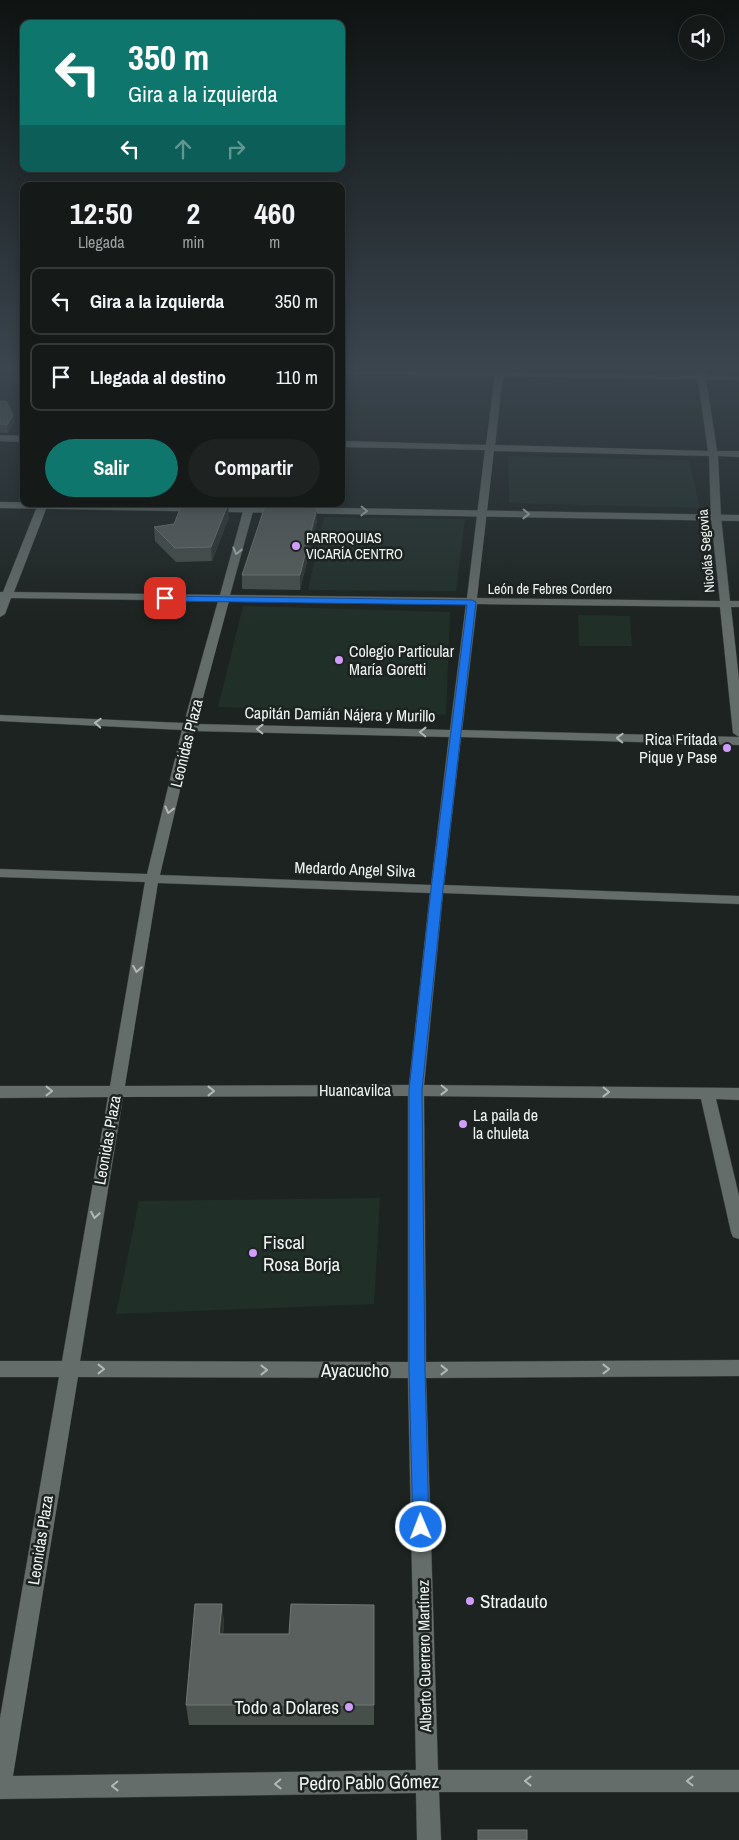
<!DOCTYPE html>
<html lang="es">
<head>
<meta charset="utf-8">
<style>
	:root { --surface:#151a18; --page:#1e2321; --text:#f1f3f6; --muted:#9da1a2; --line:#343837; --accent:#0f766e }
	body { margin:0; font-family:"Archivo Narrow",sans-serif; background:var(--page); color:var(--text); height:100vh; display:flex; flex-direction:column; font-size:19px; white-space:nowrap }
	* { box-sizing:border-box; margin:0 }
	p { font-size:16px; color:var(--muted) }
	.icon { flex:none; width:28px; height:28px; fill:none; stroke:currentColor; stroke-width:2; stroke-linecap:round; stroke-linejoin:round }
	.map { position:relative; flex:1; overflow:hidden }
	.side { position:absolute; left:20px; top:182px; width:325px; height:325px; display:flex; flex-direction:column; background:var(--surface); border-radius:10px; box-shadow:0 2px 12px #0003,0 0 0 1px var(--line) }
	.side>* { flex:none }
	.hud { position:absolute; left:20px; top:20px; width:325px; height:152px; border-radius:10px; box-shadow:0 2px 12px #0003,0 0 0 1px var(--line); background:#0f766e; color:#fff; overflow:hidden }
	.buttons { position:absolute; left:679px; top:15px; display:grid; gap:10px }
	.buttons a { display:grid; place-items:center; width:45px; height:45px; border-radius:50%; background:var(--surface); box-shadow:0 2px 12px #0003,0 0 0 1px var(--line); font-size:25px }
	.pin { position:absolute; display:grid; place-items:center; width:42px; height:42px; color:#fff; margin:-21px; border-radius:10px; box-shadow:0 2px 8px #0006 }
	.me { position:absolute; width:55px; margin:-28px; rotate:359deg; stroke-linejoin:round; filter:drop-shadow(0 0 4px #0008) }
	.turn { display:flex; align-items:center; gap:18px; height:105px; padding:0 25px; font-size:22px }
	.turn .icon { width:65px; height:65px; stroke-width:2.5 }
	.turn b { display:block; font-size:35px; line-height:42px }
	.lanes { display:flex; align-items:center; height:48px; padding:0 25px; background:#0003; justify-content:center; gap:25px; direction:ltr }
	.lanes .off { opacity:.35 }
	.eta { display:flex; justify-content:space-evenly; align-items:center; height:85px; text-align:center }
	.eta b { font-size:30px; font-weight:700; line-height:35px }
	.cta { display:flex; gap:10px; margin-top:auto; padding:10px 25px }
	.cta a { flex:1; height:58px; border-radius:30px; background:var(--accent); color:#fff; font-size:20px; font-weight:700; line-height:58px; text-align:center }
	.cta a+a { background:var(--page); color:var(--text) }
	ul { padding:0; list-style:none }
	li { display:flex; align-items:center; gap:15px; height:68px; margin:0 10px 8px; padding:0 15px; border:2px solid var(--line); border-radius:10px }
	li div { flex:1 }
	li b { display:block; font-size:19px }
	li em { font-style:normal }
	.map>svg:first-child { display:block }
	.built { fill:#212f29 }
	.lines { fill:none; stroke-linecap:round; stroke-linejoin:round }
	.minor-casing { stroke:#393f3d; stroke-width:1 }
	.secondary-casing { stroke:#393f3d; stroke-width:1 }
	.minor { fill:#646d69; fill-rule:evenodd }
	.secondary { fill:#646d69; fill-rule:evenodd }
	.wall { fill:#474f4b }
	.shaded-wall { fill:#2e3632 }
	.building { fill:#59605d; stroke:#717874 }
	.oneway { stroke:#b1b8b5 }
	.route { fill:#1a73e8; stroke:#114b97 }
	.poi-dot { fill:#d19dfd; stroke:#1c2320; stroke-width:2 }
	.labels { text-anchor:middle; stroke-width:5; stroke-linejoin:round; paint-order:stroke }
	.far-poi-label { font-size:14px; fill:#f0f5f3; stroke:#1c2320; text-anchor:start }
	.far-street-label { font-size:14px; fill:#f0f5f3; stroke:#1c2320 }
	.poi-label { font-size:16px; fill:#f0f5f3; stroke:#1c2320; text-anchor:start }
	.street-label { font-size:16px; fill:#f0f5f3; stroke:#1c2320 }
	.near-poi-label { font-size:19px; fill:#f0f5f3; stroke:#1c2320; text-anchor:start }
	.near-street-label { font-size:19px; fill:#f0f5f3; stroke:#1c2320 }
</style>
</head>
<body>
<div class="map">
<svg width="739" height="1840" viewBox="0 0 739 1840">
	<rect width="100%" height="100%" fill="#1c2320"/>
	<g class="built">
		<path d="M508,456l181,4 11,48 -191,-5z"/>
		<path d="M324,517l141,2 -9,72 -148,-1z"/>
		<path d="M243,606l207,6 -4,103 -228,-8z"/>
		<path d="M578,615l52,1 2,30h-53z"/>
		<path d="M380,1198l-6,106 -258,10 23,-113z"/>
	</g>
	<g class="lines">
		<defs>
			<g id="minor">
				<path d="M496,366h8l-9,79 213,6 -12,-85h8l13,85h22v6l-21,-1 3,61 9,84h9v6h-8l8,73v57l-6,-4 -13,-126 -243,-3 -15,126 277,7v8l-278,-8 -17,148 295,11v8l-296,-11 -19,192 315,3v12l-23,-1 23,97v43l-6,-2 -2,-5 -30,-133 -277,-3 2,266 313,-2v16l-313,2 12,392h301v22h-300l2,48h-24l-1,-47 -416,6v-81l59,-341h-59v-16h62l46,-264 -108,1v-12h110l35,-204 -145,-5v-8l147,5 35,-144 -182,-9v-6l184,8 34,-122 -207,-3 -6,16 -5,3v-25h3l35,-88h10l-34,88 206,3 25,-91h10l-25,91 237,3 18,-148 -144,-3v-6l145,4zM494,451l215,5 2,61 9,84 -243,-3zM229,601l237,3 -16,126 -254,-6zM194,731l255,6 -18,148 -271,-10zM158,883l272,10 -21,192 -284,1zM408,1096v266l-328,-1 43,-264zM78,1377l330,1 8,392 -403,6z"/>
				<path d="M0,435l24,1v6l-24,-1z"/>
			</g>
			<g id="secondary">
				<path d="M0,366h24v3l-24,-1z"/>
				<path d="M341,370l398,6v4l-398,-6z"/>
				<path d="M0,502l739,13v6l-739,-13z"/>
			</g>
		</defs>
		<use href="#minor" class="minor-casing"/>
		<use href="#secondary" class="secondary-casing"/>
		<use href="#minor" class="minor"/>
		<use href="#secondary" class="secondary"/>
	</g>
	<g class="wall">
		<path d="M0,401l14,22 -6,10h-8z"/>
		<path d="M317,508v13l-17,69 -58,-1v-14z"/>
		<path d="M229,517l-17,44 -36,1 -21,-21 -1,-14z"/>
		<path d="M222,1604l2,20 -1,10h66l85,-29v120h-185l-3,-20z"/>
	</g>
	<g class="shaded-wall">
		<path d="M13,415l1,8 -6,10 -1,-8z"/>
		<path d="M228,504l1,13 -17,44 -1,-14z"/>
		<path d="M317,508v13l-17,69v-15z"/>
		<path d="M222,1604l2,20 -2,31 -3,-21z"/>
	</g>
	<g class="building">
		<path d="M0,401h6l7,14 -6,10 -7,-1z"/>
		<path d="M182,504h46l-17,43 -36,1 -21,-21 20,-3z"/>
		<path d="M265,506l52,2 -17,67h-58z"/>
		<path d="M195,1604h27l-3,30h70l2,-30 83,1v100h-188z"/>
		<rect x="478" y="1830" width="49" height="10"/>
	</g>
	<defs><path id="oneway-chevron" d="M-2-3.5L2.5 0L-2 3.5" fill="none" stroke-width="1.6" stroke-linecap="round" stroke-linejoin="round" transform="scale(1.25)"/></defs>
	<g class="oneway">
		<use href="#oneway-chevron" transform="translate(364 511) rotate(1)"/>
		<use href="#oneway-chevron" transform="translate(526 514) rotate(1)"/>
		<use href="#oneway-chevron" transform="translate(237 551) rotate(104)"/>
		<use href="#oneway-chevron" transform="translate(98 723) rotate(-177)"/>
		<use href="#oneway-chevron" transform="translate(260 729) rotate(-179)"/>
		<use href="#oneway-chevron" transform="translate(423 732) rotate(-179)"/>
		<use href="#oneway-chevron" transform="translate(620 738) rotate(-178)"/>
		<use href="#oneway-chevron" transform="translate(169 810) rotate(104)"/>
		<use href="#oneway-chevron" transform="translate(137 969) rotate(100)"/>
		<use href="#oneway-chevron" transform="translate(444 1090) rotate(1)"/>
		<use href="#oneway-chevron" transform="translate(49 1091)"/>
		<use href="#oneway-chevron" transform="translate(211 1091)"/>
		<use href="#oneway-chevron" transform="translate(606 1092) rotate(1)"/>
		<use href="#oneway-chevron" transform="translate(95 1215) rotate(100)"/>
		<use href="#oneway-chevron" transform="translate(101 1369)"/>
		<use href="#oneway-chevron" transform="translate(606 1369)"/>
		<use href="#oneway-chevron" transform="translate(264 1370)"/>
		<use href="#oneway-chevron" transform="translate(444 1370)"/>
		<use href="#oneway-chevron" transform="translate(528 1781) rotate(180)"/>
		<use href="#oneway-chevron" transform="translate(690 1781) rotate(180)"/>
		<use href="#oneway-chevron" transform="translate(278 1784) rotate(179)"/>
		<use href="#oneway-chevron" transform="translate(115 1786) rotate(179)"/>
	</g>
	<linearGradient id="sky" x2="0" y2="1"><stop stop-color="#0f1312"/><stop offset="0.59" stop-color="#3a454e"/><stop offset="1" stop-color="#3a454e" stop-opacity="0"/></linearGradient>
	<rect width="739" height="624" fill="url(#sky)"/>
	<path class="route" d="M162,596l310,4 4,2 -33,287 -21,201 3,280 4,157 -2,5 -6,3 -6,-3 -2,-5 -4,-157v-280l22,-201 36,-284 -302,-4 -3,-1z"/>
	<g class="poi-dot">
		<circle cx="296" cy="546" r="5"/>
		<circle cx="339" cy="660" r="5"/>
		<circle cx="727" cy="748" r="5"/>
		<circle cx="463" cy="1124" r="5"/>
		<circle cx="253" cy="1253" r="5"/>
		<circle cx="470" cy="1601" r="5"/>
		<circle cx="349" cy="1707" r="5"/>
	</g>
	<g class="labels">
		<g class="far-poi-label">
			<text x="306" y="543">PARROQUIAS<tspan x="306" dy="16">VICARÍA CENTRO</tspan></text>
		</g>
		<g class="far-street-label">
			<text transform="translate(706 551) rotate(-95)" y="5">Nicolás Segovia</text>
			<text x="550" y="594">León de Febres Cordero</text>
		</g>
		<g class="poi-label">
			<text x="349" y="657">Colegio Particular<tspan x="349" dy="18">María Goretti</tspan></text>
			<text x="717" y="745" text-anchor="end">Rica Fritada<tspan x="717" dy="18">Pique y Pase</tspan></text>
			<text x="473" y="1121">La paila de<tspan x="473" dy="18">la chuleta</tspan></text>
		</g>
		<g class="street-label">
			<text transform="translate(340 714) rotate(1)" y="6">Capitán Damián Nájera y Murillo</text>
			<text transform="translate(186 743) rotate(-76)" y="6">Leonidas Plaza</text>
			<text transform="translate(355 869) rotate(2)" y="6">Medardo Angel Silva</text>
			<text x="355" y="1096">Huancavilca</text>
			<text transform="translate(107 1140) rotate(-80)" y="6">Leonidas Plaza</text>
			<text transform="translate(40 1540) rotate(-81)" y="6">Leonidas Plaza</text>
			<text transform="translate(424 1656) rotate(-91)" y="6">Alberto Guerrero Martínez</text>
		</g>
		<g class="near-poi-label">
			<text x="263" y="1249">Fiscal<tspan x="263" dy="22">Rosa Borja</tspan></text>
			<text x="480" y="1608">Stradauto</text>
			<text x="339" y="1714" text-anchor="end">Todo a Dolares</text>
		</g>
		<g class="near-street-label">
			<text x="355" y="1377">Ayacucho</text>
			<text transform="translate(369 1782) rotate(-1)" y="7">Pedro Pablo Gómez</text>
		</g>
	</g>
</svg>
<div class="buttons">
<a><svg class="icon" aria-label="sound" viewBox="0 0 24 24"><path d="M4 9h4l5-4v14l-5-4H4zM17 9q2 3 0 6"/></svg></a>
</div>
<div class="pin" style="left:165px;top:598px;background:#d93025"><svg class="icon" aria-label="arrive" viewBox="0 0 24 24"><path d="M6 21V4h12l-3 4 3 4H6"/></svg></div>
<svg class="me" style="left:421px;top:1527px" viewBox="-20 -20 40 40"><circle r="17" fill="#1a73e8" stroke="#fff" stroke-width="3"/><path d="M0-11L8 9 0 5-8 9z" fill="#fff"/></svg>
<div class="hud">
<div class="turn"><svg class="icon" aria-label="left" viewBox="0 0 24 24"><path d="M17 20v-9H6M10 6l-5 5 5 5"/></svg><div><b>350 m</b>Gira a la izquierda</div></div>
<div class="lanes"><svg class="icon" aria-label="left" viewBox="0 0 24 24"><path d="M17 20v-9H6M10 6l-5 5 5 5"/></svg><svg class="icon off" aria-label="ahead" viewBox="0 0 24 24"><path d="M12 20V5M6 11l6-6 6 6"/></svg><svg class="icon off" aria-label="right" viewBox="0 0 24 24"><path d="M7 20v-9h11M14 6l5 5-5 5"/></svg></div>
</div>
<section class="side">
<div class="eta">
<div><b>12:50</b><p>Llegada</p></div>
<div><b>2</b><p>min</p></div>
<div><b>460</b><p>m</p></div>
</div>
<ul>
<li><svg class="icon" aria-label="left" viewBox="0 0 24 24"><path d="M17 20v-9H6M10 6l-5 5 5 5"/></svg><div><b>Gira a la izquierda</b></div><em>350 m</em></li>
<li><svg class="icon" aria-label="arrive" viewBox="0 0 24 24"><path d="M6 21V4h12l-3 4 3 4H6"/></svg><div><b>Llegada al destino</b></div><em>110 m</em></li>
</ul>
<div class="cta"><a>Salir</a><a>Compartir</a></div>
</section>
</div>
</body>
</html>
